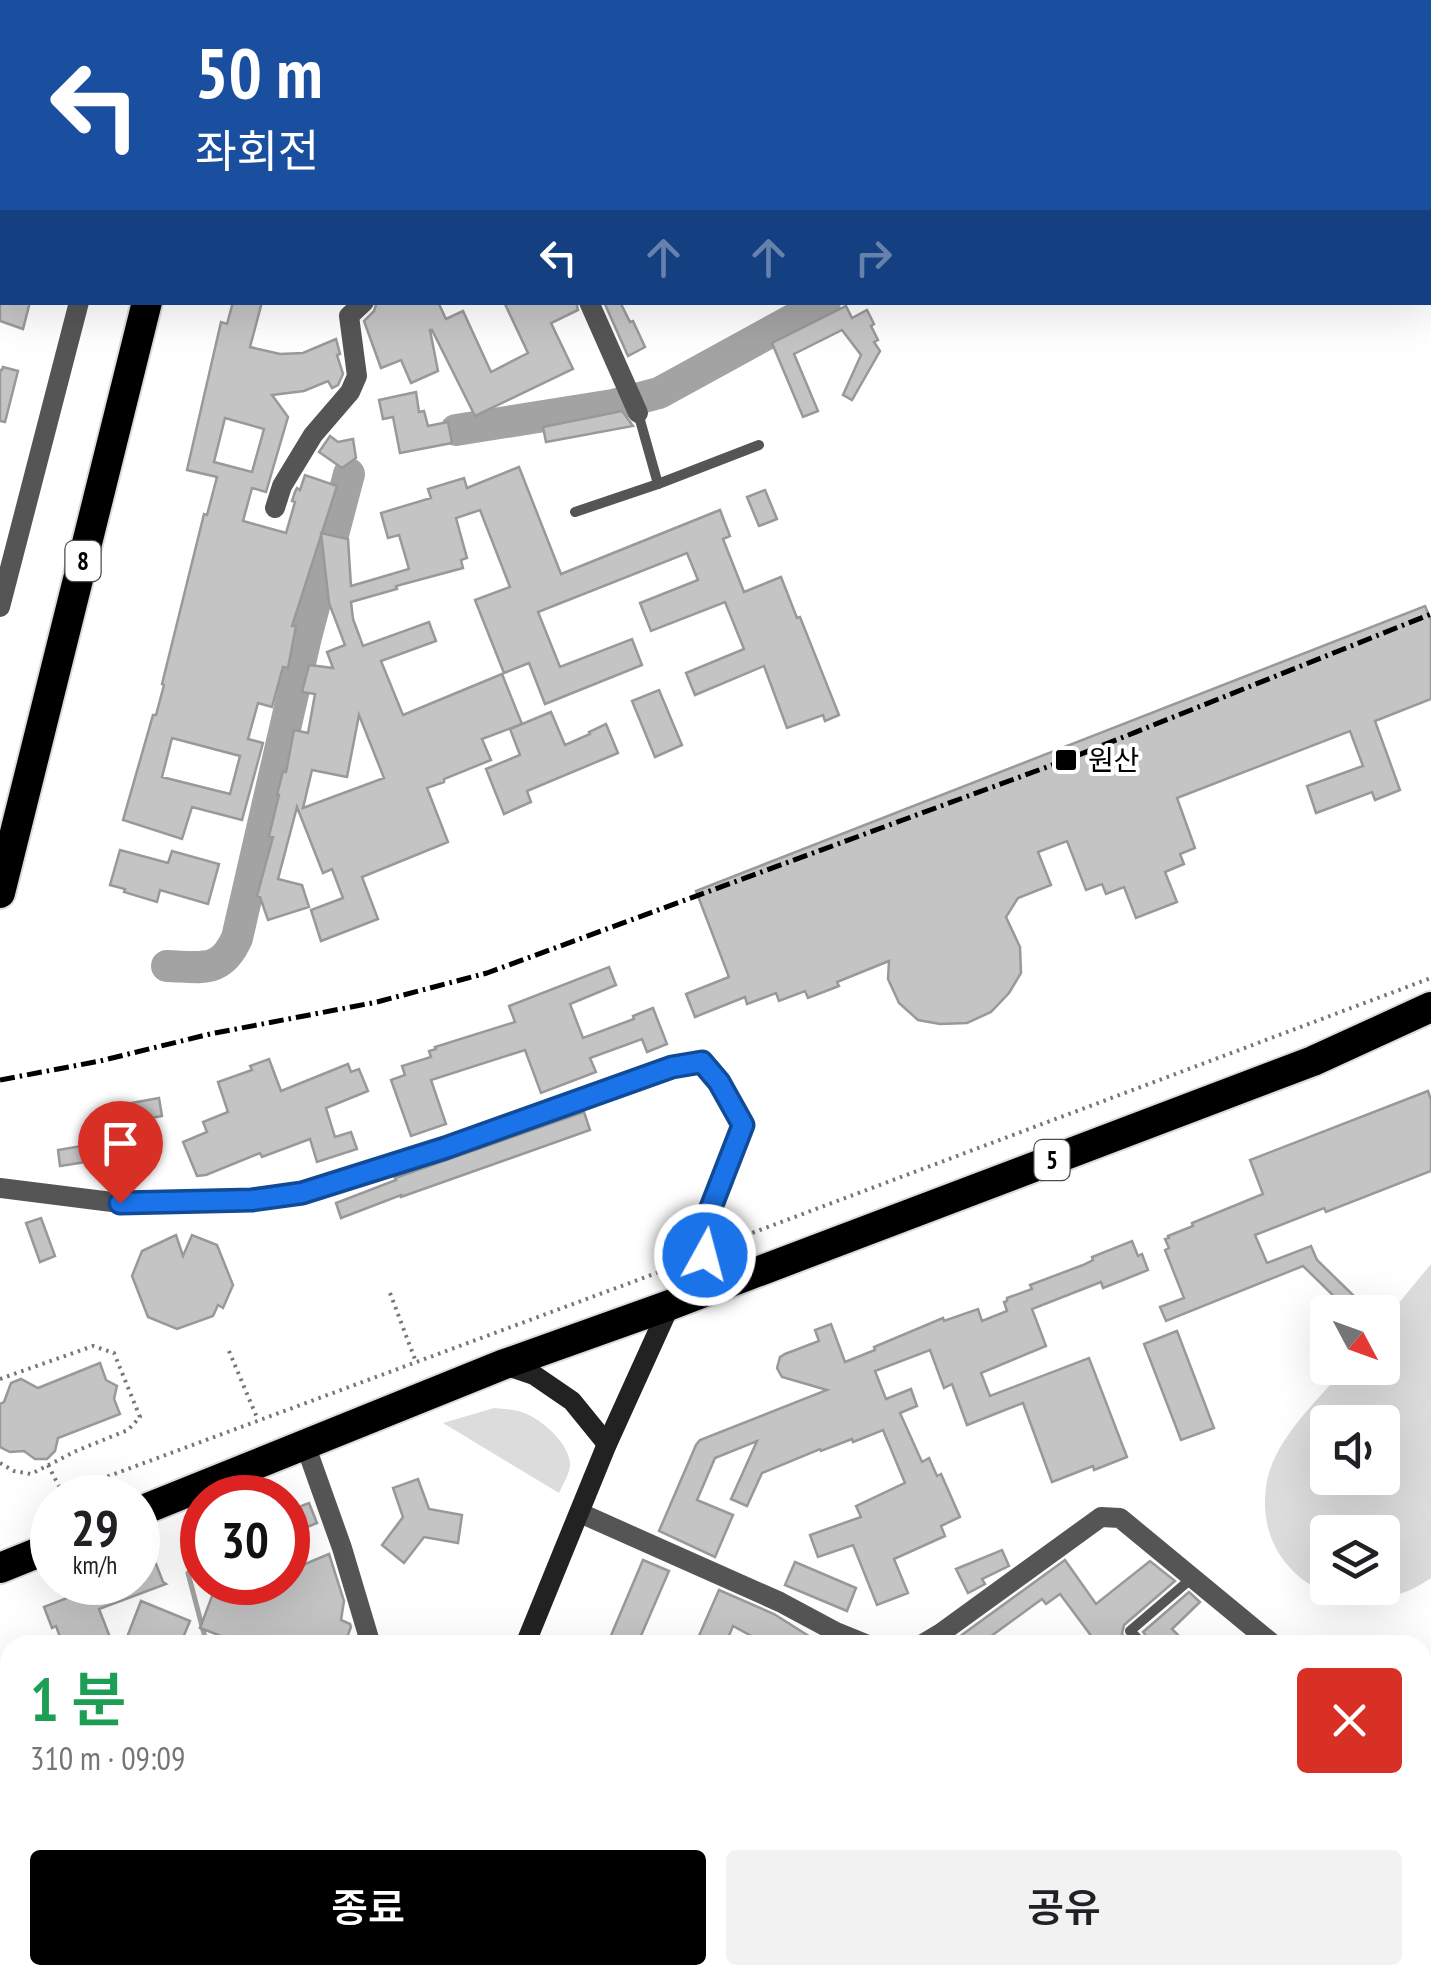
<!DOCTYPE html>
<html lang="ko">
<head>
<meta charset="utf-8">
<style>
	:root { --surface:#fff; --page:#f2f2f2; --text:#202124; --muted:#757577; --accent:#000 }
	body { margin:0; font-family:"PT Sans Narrow","Noto Sans KR",sans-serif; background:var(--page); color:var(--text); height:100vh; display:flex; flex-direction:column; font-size:38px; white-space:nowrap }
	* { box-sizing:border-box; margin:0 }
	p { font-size:32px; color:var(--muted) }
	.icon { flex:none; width:55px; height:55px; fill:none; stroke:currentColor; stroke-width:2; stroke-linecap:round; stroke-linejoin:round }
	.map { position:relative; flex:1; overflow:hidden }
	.drawer { position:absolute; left:0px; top:1635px; width:1432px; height:350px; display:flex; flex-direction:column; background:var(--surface); border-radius:30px 30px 0 0; box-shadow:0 10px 40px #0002 }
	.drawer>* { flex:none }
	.banner { position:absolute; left:0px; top:0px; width:1432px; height:305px; box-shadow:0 10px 40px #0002; background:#1a4fa0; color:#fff; overflow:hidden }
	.needle { width:65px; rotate:131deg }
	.tools { position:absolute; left:1310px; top:1295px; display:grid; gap:20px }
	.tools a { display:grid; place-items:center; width:90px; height:90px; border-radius:10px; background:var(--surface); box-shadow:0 10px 40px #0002; font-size:50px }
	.speed { position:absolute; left:30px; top:1475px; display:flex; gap:20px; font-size:50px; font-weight:700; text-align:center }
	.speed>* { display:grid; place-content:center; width:130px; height:130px; border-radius:50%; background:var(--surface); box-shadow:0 10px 40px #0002; line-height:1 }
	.speed small { font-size:25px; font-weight:400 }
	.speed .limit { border:15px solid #d22; background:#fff; color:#111 }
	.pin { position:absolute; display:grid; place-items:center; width:85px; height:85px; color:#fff; margin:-102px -42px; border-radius:50% 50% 50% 0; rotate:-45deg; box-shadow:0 0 10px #0007 }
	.pin .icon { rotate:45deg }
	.me { position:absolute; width:110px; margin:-55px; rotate:7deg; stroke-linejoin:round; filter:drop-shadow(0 0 8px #0008) }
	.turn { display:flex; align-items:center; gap:35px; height:210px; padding:0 30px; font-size:45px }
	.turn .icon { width:130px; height:130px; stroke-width:2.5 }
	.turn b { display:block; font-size:70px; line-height:85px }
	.lanes { display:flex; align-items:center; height:95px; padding:0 30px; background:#0003; justify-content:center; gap:50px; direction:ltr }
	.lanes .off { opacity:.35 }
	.round { display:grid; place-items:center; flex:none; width:105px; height:105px; border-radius:10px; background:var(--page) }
	.overview { display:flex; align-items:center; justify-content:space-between; height:170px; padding:0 30px }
	h1 { font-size:60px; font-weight:600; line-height:75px; color:#1e9e55 }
	.button { display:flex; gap:20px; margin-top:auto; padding:20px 30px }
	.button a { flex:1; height:115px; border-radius:10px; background:var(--accent); color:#fff; font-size:40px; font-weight:600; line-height:115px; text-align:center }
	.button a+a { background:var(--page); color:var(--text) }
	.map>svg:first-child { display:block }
	.green { fill:#dcdcdc; fill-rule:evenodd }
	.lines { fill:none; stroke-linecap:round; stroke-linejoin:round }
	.stream { stroke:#a3a3a3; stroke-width:5 }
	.river { stroke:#a3a3a3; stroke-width:32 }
	.building { fill:#c4c4c4; stroke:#999; stroke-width:2.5; fill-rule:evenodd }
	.highway-casing { stroke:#dbdbdb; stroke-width:34 }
	.path { stroke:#777; stroke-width:4; stroke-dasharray:2.5 5; stroke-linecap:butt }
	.lane { stroke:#555; stroke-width:10 }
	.street { stroke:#555; stroke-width:20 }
	.secondary { stroke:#222; stroke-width:20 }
	.highway { stroke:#000; stroke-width:30 }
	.rail { stroke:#000; stroke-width:5; stroke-dasharray:15 5 2.5 5; stroke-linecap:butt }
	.route-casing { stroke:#114b97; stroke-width:25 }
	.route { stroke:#1a73e8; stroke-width:18 }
	.poi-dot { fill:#000; stroke:#fff; stroke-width:4 }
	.labels { text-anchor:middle; stroke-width:8; stroke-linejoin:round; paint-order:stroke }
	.shield { fill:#fff; stroke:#4c4c4c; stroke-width:2.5 }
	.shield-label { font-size:25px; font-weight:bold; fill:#000 }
	.poi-label { font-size:28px; fill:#000; stroke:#fff; text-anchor:start }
</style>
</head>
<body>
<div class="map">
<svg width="1431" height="1985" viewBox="0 0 1431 1985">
	<rect width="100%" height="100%" fill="#fff"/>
	<g class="green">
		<path d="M1431,1264v314c-77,55 -182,0 -164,-97 8,-42 51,-81 78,-113h37l1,-46zM1328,1422h54v56h-54zM1328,1532h54v56h-54z"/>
		<path d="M494,1408c11,1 22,1 33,6 17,8 40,28 43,48 1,10 -7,22 -11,31l-116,-70z"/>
		<path d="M562,1975h459l11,10h-467z"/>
		<path d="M1202,1975h209l14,10h-255z"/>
	</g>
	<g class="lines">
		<g class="stream">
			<path d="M922,2v-2"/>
			<path d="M188,1573l19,72"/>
			<path d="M148,1985l5,-10"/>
		</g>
		<g class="river">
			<path d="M456,430l157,-25 46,-12 166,-91"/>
			<path d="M167,966c35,1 54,8 70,-28l69,-301 43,-163"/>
		</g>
	</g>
	<g class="building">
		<path d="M0,302h30l-7,27 -23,-8z"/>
		<path d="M233,302h29l-12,45 30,7 23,-1 33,-14 4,15 -3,1 6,19 -5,11 -6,3 -4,-7 -24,10 -32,4 16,22 -22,75 -14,-4 -9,33 43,12 9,-31 -3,-1 3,-9 2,-4 3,2 5,-15 32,11 -45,140h4l-8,42 -5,-1 -11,40 -14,-4 -10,36 15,4 -21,77 -50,-13 -10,32 -59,-19 30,-105h3l8,-30 -2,-1 42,-170 3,1 10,-38 -30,-7 34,-148 6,2zM225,418l39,11 -12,43 -38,-10zM172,738l68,18 -10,38 -68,-17z"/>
		<path d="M377,302h61l8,17 17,-8 28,61 37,-19 -24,-51h72l2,8 -27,13 22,46 -98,47 -43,-86h-2l8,41 -27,12 -10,-23 -20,8 -17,-47 10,-10z"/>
		<path d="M604,302h16l10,20 3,-1 12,26 -17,9z"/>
		<path d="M846,306l6,12 15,-8 7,14 -3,2 7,14 -4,2 6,9 -28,49 -9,-5 18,-40 -19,-25 -48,24 24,57 -15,6 -31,-74z"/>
		<path d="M3,367l15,4 -13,51 -5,-1v-51h2z"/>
		<path d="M416,392l3,20 5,-1 4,15 20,-4 4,21 -52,10 -7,-36 -10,2 -4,-19z"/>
		<path d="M622,411l11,15 -87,16 -3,-15z"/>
		<path d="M330,436l8,6 15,-3 3,19 -14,10 -23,-16z"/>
		<path d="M519,467l42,107 159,-64 10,26 -7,3 21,53 37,-15 16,41 3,-1 39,98 -14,6 -2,-6 -36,13 -23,-62 -69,29 -9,-22 58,-24 -19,-47 -74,29 -11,-28 58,-23 -11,-27 -149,59 22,55 72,-28 10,26 -97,39 -16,-41 -25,10 -29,-73 35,-13 -30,-77 -24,8 11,40 -6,2 2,8 -67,18 1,3 -46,13 2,17 10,27 66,-24 7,19 -55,20 22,54 99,-41 20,50 -40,15 9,21 -47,19v3l-17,6 21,54 -86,35 16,42 -57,22 -10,-31 32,-12 -11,-29 -9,4 -26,-66 -19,72 24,6 7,22 -41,13 -8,-23 -3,-1 16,-59 -4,-1 10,-41h-2l6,-24 3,1 8,-42 14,3 7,-39 -13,-2 7,-27 24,3 -6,-16 18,-7 -16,-42 -8,-70 27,6 3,47 58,-17 -10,-34 -11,3 -7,-25 50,-15 -3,-9 36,-11 3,10zM359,715l25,63 -81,30 9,-38 35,7z"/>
		<path d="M765,490l12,29 -18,7 -12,-29z"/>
		<path d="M1425,606l6,14v79l-56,22 25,69 -25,10 -3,-8 -56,21 -9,-27 56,-20 -13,-35 -173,67 18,50 -15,6 4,10 -19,8 12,30 -41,16 -12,-31 -18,7 -4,-10 -16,6 -19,-49 -29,11 13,33 -33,13 -12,19 14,30 1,26 -12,20 -18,19 -24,11 -27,1 -22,-4 -19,-17 -11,-24 1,-18 -52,21 2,4 -31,12 -3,-7 -26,10 -3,-8 -29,11 -2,-7 -50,20 -9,-23 43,-17 -33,-86z"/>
		<path d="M659,690l23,55 -27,12 -23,-56z"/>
		<path d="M551,712l14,33 25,-11 -1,-2 17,-8 12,29 -91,38 4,11 -27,12 -18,-45 34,-14 -10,-26z"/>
		<path d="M120,850l48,13 4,-12 47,13 -11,40 -48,-14 -3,12 -33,-10 1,-3 -15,-4z"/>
		<path d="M609,967l7,18 -46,19 13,34 51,-19 -1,-3 20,-8 14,36 -20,8 -5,-13 -52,19 6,14 -55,21 -16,-43 -94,30 15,44 -35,12 -20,-56 14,-5 -3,-9 29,-9 -2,-6 7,-2 -1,-2 80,-25 -6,-16z"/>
		<path d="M269,1059l12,32 67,-27 3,8 8,-3 9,22 -42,17 9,29 16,-5 6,17 -40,13 -7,-23 -48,18 -2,-4 -54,22 -9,1 -14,-34 24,-10 -4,-10 25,-10 -10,-30 34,-12 -2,-4z"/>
		<path d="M1428,1091l3,9v71l-105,41 -2,-4 -69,27 12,28 44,-17 6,14 37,36 -10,10 -41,-40 -137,55 -6,-14 24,-9 -19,-48 4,-2 -4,-9 4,-1 -1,-2 25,-10 -1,-3 71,-29 -13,-34z"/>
		<path d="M159,1098l3,18 -37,7 5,32 -70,11 -2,-16 41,-7 -5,-27 11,-1 -1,-7z"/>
		<path d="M584,1112l6,18 -189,67v-2l-60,23 -5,-15 60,-23 -1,-2z"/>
		<path d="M41,1218l14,38 -15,6 -14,-39z"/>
		<path d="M176,1235l7,21 9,-21 25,10 16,40 -10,23 -5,-3 -5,11 -36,13 -29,-12 -16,-41 10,-25z"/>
		<path d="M1132,1241l6,15 4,-2 6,16 -45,18 -2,-6 -69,27 14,37 -65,27 9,23 99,-38 38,99 -33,13 -1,-4 -41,16 -29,-79 -56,22 -15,-41 -8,4 -14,-38 -55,21 11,28 25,-10 6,17 -17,7 22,49 7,-4 8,18 4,-2 19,43 -19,9 4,10 -51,23 14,34 -31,12 -24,-60 -35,12 -8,-22 51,-18 -5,-11 49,-23 -22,-53 -30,12 -1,-3 -31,12 -1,-2 -58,24 -15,33 -16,-7 26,-58 -42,17 -18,42 36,15 -18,42 -56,-26 37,-86 4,-5 127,-50 -45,-13 -5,-9 3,-11 5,-3 34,-13 -4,-11 16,-6 14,38 30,-12 -1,-3 69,-29 1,3 34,-12 4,12 25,-10 -3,-9 3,-1v-3l25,-9 -2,-4 53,-20 10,-5 -1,-3z"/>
		<path d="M1177,1331l37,97 -33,12 -37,-96z"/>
		<path d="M100,1363l6,17 11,6 -3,13 6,15 -62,24 -3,13 -8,8h-12l-11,-8 -14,1 -10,-5v-43l4,-2 7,-19 10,-4 17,9z"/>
		<path d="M418,1479l11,30 33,6 -4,28 -34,-6 -20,26 -22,-18 21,-28 -10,-29z"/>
		<path d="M309,1503l8,20 -29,12v-24z"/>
		<path d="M1002,1550l7,16 -27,13 3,5 -17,9 -12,-24z"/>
		<path d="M329,1554l15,47 -3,19 9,4 1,3 -7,18h-108l1,-3 -37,-14 14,-37 -3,-9h77v-11z"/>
		<path d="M643,1560l26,11 -32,74h-30z"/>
		<path d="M1065,1560l31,44 54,-43 25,20 -51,44 -2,9 10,11h-34l-38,-51 -14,10 -4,-5 -63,46h-31z"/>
		<path d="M795,1562l61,26 -9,23 -62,-26z"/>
		<path d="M156,1564l7,18 3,2 -67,25 14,36h-50l-7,-19 -4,2 -8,-21 64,-25h30v-11z"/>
		<path d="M719,1590l55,24 49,31h-55l-35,-19 -8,19h-30z"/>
		<path d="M1189,1592l11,10 -28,27 16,16h-35l-10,-13z"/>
		<path d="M141,1601l49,20 -10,24h-56z"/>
	</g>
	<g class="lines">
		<defs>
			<g id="highway">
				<path d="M231,2l1,-2"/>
				<path d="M0,893l147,-591"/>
				<path d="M138,1512l364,-147 168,-60 643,-244 118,-54"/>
				<path d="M0,1568l52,-21"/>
			</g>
		</defs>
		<use href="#highway" class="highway-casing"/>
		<g class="path">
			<path d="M725,1245l19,-9 687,-258"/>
			<path d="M390,1293l26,69"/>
			<path d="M229,1351l29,69"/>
			<path d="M0,1379l93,-33 21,7 26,64 -12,13 -52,21 -45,23 -17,-3 -14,-8"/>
			<path d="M48,1465l14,27"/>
			<path d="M64,1498l-1,-5 626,-232"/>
			<path d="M517,1975l7,10"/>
		</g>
		<g class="lane">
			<path d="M1230,0h22"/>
			<path d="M1052,2v-2"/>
			<path d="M638,413l20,71"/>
			<path d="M575,512l83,-28 101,-39"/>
			<path d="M1144,1645l-14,-14 62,-53"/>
		</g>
		<g class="street">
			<path d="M331,2l30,-2"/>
			<path d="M0,66l2,1"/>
			<path d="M0,95h2"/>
			<path d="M589,302l49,111"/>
			<path d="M275,508l7,-22 31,-51 37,-43 7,-16 -8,-60 15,-14"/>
			<path d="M0,607l79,-305"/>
			<path d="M0,1188l120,15 131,-3 51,-7 143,-46 226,-80 30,-6 18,21 24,43 -40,103 2,27 17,30"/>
			<path d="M305,1444l37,104 29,97"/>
			<path d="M580,1513l200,89 56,30 32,13"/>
			<path d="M921,1645l20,-12 160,-116 19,1 154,127"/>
			<path d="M1422,1766l9,7"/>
			<path d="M0,1927l10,4"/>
			<path d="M126,1975l8,7 -1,3"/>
			<path d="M263,1985l5,-10"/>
		</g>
		<g class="secondary">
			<path d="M0,12l2,1"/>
			<path d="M504,1365l30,10 38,26 35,43"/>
			<path d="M525,1645l82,-201 63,-139"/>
			<path d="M381,1985l4,-10"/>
		</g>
		<use href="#highway" class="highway"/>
		<path class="rail" d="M0,1080l100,-19 110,-27 167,-32 110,-29 579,-213 365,-146"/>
	</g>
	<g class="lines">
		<defs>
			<path id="route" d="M120,1203l132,-3 50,-7 143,-45 227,-81 30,-5 17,20 24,43 -40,103 2,27"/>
		</defs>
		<use href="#route" class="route-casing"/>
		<use href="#route" class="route"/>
	</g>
	<rect class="poi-dot" x="1054" y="748" width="24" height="24" rx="5"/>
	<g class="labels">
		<g class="shield">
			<rect x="65.5" y="541" width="35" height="40" rx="8"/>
			<rect x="1034.5" y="1140" width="35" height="40" rx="8"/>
		</g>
		<g class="shield-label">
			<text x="83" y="570">8</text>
			<text x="1052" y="1169">5</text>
		</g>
		<g class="poi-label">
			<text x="1088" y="770">원산</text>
		</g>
	</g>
</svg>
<div class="tools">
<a><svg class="needle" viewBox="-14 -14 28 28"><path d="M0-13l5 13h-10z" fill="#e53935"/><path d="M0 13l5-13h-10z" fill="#757577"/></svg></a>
<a><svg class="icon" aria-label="sound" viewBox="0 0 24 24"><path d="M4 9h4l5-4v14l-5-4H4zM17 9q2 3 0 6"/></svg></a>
<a><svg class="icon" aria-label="layers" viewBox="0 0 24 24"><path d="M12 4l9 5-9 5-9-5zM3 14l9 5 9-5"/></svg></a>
</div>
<div class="speed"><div>29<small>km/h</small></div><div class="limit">30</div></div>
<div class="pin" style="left:120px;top:1203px;background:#d93025"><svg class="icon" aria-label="arrive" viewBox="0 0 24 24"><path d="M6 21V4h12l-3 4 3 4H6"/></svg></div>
<svg class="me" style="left:705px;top:1255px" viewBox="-20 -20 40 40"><circle r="17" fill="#1a73e8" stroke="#fff" stroke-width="3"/><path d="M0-11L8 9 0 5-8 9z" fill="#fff"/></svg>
<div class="banner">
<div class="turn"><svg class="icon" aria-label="left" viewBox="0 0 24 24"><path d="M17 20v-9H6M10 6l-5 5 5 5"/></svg><div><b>50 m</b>좌회전</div></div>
<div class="lanes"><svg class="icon" aria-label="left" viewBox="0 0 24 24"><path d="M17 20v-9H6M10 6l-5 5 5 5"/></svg><svg class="icon off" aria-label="ahead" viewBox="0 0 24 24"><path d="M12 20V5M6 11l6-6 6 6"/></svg><svg class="icon off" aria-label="ahead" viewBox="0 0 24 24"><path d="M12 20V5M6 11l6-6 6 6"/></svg><svg class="icon off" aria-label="right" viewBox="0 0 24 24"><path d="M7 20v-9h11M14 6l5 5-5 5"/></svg></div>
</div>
<section class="drawer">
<div class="overview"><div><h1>1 분</h1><p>310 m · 09:09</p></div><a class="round" style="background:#d93025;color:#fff"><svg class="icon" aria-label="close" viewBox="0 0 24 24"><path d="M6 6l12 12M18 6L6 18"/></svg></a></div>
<div class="button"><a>종료</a><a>공유</a></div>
</section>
</div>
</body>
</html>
